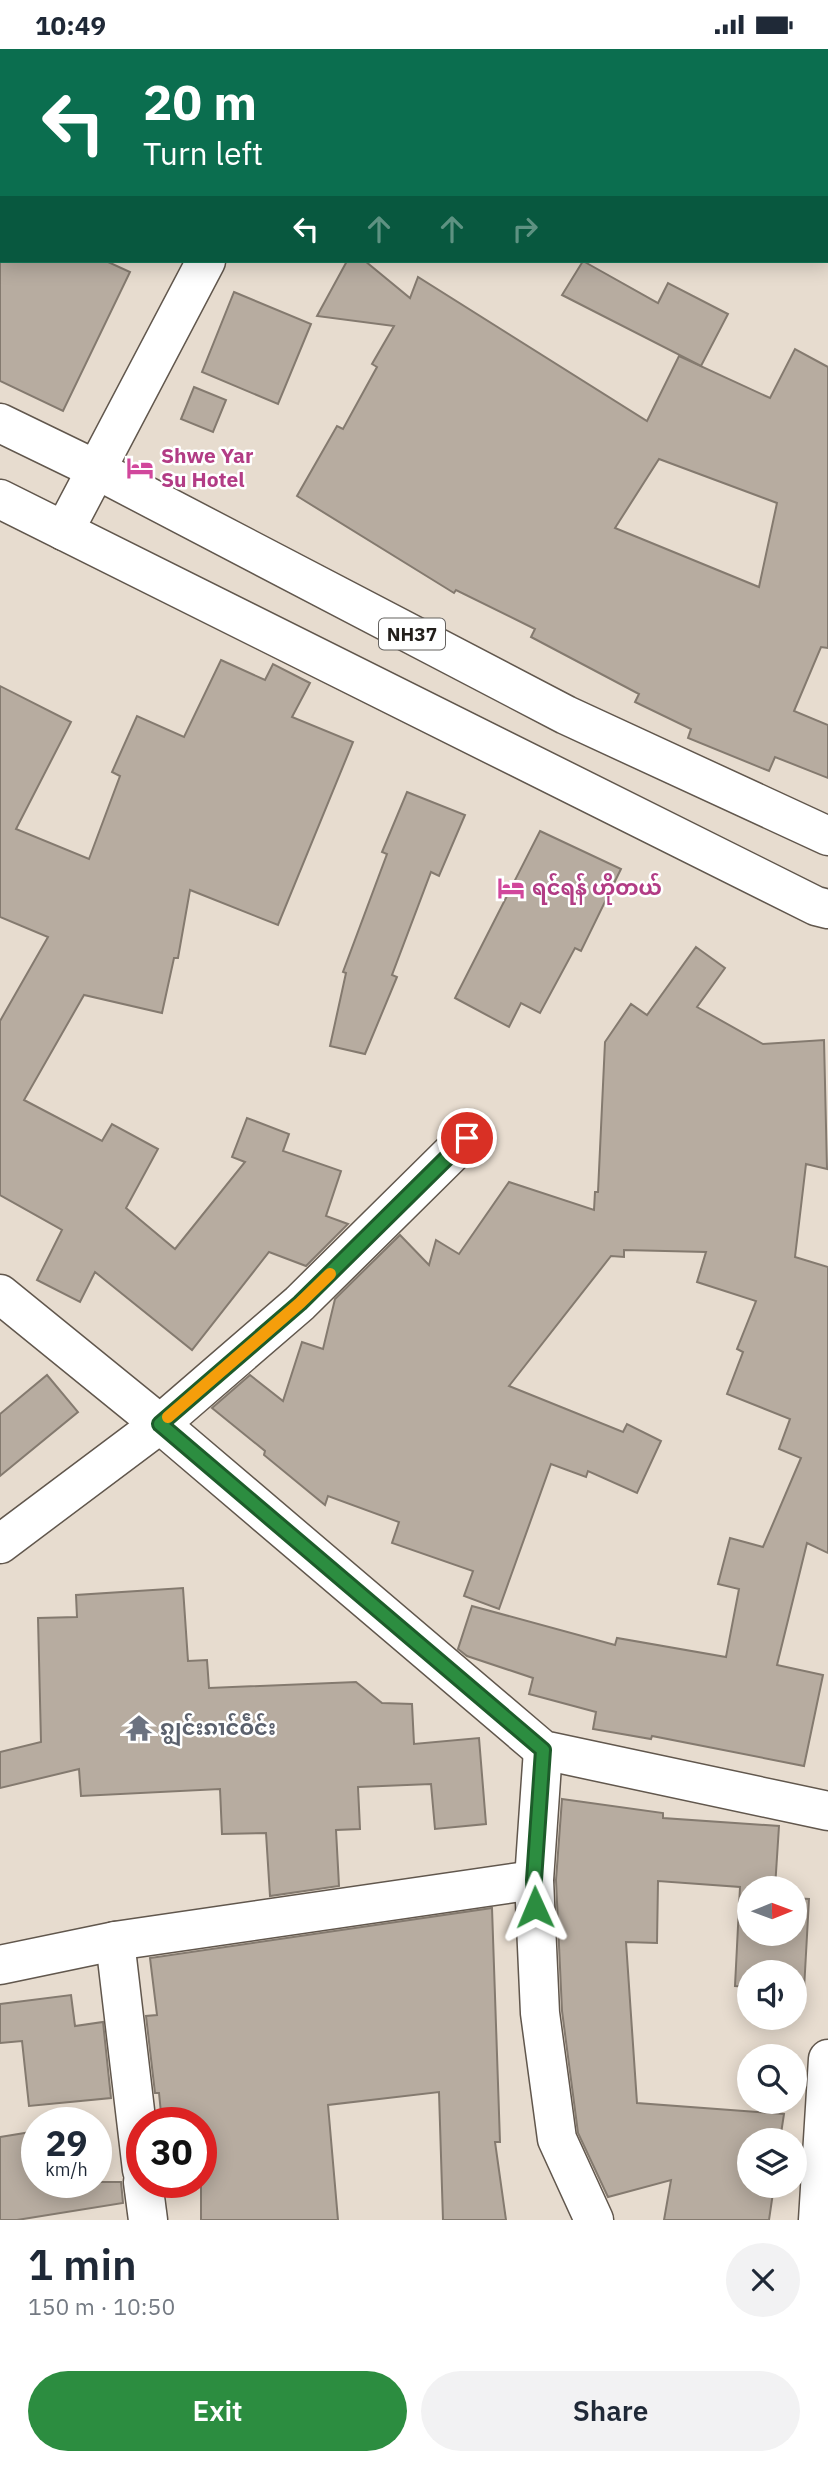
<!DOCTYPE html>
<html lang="en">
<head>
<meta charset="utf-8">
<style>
	:root { --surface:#fff; --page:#f2f2f3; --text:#1f2937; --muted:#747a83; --accent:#2c8d40 }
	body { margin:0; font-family:"IBM Plex Sans","Noto Sans Myanmar",sans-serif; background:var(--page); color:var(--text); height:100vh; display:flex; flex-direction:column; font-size:26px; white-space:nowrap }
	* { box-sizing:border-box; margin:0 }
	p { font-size:23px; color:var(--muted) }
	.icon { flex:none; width:38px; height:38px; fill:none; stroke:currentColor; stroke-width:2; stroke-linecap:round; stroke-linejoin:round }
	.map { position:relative; height:2171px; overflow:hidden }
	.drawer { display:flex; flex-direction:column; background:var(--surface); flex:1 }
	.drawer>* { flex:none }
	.banner { position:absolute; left:0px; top:0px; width:830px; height:214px; box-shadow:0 4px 18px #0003; background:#0b6e4f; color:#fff; overflow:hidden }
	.needle { width:46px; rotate:89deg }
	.buttons { position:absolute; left:737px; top:1827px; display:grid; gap:14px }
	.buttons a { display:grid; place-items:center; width:70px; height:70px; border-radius:50%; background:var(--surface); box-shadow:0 4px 18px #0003; font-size:35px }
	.speed { position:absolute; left:21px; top:2058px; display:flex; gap:14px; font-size:35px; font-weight:700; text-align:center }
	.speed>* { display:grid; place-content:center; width:91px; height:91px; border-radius:50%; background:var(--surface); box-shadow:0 4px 18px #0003; line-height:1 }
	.speed small { font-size:18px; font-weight:400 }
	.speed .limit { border:10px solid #d22; background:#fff; color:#111 }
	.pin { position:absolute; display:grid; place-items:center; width:60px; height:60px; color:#fff; margin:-30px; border:4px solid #fff; border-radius:50%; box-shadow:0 2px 7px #0007 }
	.me { position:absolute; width:77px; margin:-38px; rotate:359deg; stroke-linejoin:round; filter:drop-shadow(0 0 5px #0008) }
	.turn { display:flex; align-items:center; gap:24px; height:147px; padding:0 28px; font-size:32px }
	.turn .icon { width:91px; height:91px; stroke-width:2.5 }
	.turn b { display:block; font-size:49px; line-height:60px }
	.lanes { display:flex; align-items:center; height:66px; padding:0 28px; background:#0003; justify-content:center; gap:35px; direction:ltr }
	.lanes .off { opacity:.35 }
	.round { display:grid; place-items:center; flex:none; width:74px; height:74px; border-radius:37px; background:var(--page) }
	.summary { display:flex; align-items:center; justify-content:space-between; height:119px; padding:0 28px }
	h1 { font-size:42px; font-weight:600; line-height:52px }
	.button { display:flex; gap:14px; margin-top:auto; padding:14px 28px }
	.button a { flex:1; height:80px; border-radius:42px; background:var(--accent); color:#fff; font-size:28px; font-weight:600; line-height:80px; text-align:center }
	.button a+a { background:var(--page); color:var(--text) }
	.status { display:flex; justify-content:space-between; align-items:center; height:49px; padding:0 35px; background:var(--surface); direction:ltr }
	.status svg { height:19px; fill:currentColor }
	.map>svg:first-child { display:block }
	.building { fill:#b7aca0; stroke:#847a6f; stroke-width:2; fill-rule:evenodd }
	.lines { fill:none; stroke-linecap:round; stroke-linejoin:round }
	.minor-casing { stroke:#61574d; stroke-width:41 }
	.highway-casing { stroke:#61574d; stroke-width:41 }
	.minor { stroke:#fff; stroke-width:38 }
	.highway { stroke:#fff; stroke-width:38 }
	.route-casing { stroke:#1d5c2a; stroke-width:18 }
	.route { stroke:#2c8d40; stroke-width:12 }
	.slow { stroke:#f59e0b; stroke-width:12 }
	.labels { text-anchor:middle; stroke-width:5; stroke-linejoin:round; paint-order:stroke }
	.shield { fill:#fff; stroke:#65625f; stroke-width:2 }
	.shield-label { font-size:19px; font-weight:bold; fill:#231f1b }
	.hotel-label { font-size:21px; font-weight:bold; fill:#b23c85; stroke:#fff; text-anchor:start }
	.worship-label { font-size:21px; font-weight:bold; fill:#5b616d; stroke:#fff; text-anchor:start }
</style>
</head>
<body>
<div class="status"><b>10:49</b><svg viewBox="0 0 49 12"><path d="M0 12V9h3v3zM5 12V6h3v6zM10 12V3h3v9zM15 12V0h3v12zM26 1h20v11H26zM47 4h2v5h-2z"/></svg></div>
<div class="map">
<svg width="828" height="2171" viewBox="0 0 828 2171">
	<rect width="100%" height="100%" fill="#e7dccf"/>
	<g class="building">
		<path d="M0,212h106l24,11 -67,139 -63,-30z"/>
		<path d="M347,212h18l45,37 8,-21 229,144 32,-65 91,42 25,-49 33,18v281l-7,-1 -27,64 34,14v53l-53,-21 -6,14 -81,-33 3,-9 -56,-27 4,-8 -108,-57 4,-8 -79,-39 -2,3 -157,-97 40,-70 6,3 34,-62 -5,-3 22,-38 -77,-10zM659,410l118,44 -18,84 -144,-59z"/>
		<path d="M583,212l75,42 10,-20 60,31 -27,52 -139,-71z"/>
		<path d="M234,243l77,32 -33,80 -76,-32z"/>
		<path d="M194,338l32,13 -13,32 -32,-13z"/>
		<path d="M221,611l44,20 8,-16 37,19 -18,34 61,25 -75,183 -88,-35 -12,68h-4l-12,55 -78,-18 -60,105 78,41 10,-17 46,25 -32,59 49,41 70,-87 -13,-5 15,-39 42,16 -6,17 58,20 -15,45 22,8 -42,42 -37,-14 -77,98 -97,-78 -15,30 -43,-22 25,-50 -62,-35v-174l48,-84 -48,-20v-231l71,36 -55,107 73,30 31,-83 -8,-4 25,-56 47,21z"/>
		<path d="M407,743l58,23 -26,61 -8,-4 -39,103 5,2 -32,77 -35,-8 16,-73 -3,-1 44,-118 -5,-2z"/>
		<path d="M540,782l81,38 -40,82 -6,-3 -35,65 -19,-10 -12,24 -54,-29z"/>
		<path d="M696,898l29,21 -28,39 66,37 61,-4 3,129 -21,-5 -11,93 33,10v286l-21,-10 -30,122 46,10 -19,91 -152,-30 -1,3 -58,-10 3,-17 -67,-18 4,-16 -66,-22 -9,-7 14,-43 143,39 2,-7 109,19 13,-68 -21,-5 12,-46 33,9 38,-89 -22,-9 11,-30 -63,-25 16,-42 -6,-3 19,-48 -59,-19 9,-30 -82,-2v7l-13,-1 -102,130 114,46 4,-8 34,17 -24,52 -49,-22 -2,6 -35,-13 -52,145 -35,-13 9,-25 -81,-28 7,-21 -71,-26 -3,9 -61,-50 1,-4 -53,-43 38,-33 33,26 19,-59 21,7 12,-50 65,-64 29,30 7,-25 23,14 50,-72 85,28 1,-18h3l7,-150 26,-38 16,11z"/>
		<path d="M47,1326l31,37 -78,64v-62z"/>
		<path d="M183,1539l5,73 19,-1 2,28 147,-6 26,21 30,1 2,40 65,-6 7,86 -51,5 -4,-45 -73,3 2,42 -24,1 3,56 -69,10 -4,-63 -44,1 -2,-45 -139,7 -2,-27 -79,19v-36l41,-10 -3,-124 39,-1 -1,-22z"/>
		<path d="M562,1750l101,14v5l116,8 -4,62h-26v46h45v-36l15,1 -5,91 -10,-1v-17h-45v15l-14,-1 5,-99 -82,-6 -1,62 -31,-1 11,161 147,11 -4,26h-31v46h25l-5,34h-105l7,-40 -63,17 -30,-64 -16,-122 -6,-131z"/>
		<path d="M492,1859l8,234h-5l11,78h-63l-4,-128 -111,13 10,115h-137v-97h-39l-3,-30h-4l-9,-77 11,-1 -7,-57z"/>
		<path d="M71,1946l4,31 28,-4 8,76 -82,8 -7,-65 -22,2v-39z"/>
		<path d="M37,2082v51h84l2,21 -106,17h-17v-83z"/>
	</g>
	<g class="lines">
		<defs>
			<g id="minor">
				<path d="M315,2l1,-2"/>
				<path d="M64,482l142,-270"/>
				<path d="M0,1245l160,130 383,326 285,61"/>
				<path d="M0,1495l160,-120 140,-121 167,-165"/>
				<path d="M543,1701l-9,130 6,133 17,126 37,81"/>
				<path d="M115,1892l27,229"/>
				<path d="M0,1916l115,-24 419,-61"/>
				<path d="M143,2133l5,38"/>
				<path d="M818,2171l10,-161"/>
			</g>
			<g id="highway">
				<path d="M0,374l97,47 469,245 262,121"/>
				<path d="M0,450l816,407 12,3"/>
			</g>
		</defs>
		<use href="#minor" class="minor-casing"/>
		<use href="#highway" class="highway-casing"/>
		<use href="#minor" class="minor"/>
		<use href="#highway" class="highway"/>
	</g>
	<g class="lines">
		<defs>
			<path id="route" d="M467,1089l-167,165 -140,121 383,326 -9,130 1,27"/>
		</defs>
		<use href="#route" class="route-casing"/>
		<use href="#route" class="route"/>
		<path class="slow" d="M168,1368l132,-114 30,-29"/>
	</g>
	<defs>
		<symbol id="hotel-bare" viewBox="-9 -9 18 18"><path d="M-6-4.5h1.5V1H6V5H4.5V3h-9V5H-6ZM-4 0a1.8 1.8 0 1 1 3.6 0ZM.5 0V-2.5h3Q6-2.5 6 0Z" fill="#d1479c" stroke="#fff" stroke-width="2.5" paint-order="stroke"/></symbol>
		<symbol id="temple-bare" viewBox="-9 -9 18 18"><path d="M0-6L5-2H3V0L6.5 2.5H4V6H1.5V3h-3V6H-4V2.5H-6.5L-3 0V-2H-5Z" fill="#6b7280" stroke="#fff" stroke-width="2.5" paint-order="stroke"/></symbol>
	</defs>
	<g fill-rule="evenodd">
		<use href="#hotel-bare" x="121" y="400" width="38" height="38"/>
		<use href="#hotel-bare" x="492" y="820" width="38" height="38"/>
		<use href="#temple-bare" x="120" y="1660" width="38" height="38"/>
	</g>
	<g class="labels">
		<rect class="shield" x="379" y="569.5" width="66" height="31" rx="5"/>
		<g class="shield-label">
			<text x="412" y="592">NH37</text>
		</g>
		<g class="hotel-label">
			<text x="161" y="414">Shwe Yar<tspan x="161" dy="24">Su Hotel</tspan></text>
			<text x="532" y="846">ရင်ရန် ဟိုတယ်</text>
		</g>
		<g class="worship-label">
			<text x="160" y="1686">ၵျွင်းၵၢင်ဝဵင်း</text>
		</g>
	</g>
</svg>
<div class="buttons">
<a><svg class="needle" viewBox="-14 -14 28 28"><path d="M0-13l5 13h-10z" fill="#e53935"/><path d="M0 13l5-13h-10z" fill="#747a83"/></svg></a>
<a><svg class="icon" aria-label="sound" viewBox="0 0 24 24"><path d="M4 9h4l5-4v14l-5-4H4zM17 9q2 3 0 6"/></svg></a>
<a><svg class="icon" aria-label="search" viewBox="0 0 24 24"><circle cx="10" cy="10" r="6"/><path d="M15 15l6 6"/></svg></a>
<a><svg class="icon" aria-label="layers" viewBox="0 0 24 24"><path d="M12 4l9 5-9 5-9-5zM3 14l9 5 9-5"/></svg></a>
</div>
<div class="speed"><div>29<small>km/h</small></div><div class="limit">30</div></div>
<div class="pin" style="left:467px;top:1089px;background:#d93025"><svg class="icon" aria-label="arrive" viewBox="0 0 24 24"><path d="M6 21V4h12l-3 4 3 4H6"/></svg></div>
<svg class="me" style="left:535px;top:1858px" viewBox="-20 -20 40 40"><path d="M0-17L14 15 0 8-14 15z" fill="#2c8d40" stroke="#fff" stroke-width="4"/></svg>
<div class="banner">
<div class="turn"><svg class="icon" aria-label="left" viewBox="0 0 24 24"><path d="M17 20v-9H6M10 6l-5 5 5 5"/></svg><div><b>20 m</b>Turn left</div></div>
<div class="lanes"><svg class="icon" aria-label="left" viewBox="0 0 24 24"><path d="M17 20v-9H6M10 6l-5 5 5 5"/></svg><svg class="icon off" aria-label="ahead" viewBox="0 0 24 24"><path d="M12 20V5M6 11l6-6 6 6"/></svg><svg class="icon off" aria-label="ahead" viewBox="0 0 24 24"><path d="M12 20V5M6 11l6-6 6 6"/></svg><svg class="icon off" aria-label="right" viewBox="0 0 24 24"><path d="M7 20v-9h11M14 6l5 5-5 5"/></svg></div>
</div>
</div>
<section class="drawer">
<div class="summary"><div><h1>1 min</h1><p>150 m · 10:50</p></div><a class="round"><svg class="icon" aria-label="close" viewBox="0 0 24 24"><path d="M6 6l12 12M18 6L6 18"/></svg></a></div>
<div class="button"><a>Exit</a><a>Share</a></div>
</section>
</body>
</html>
